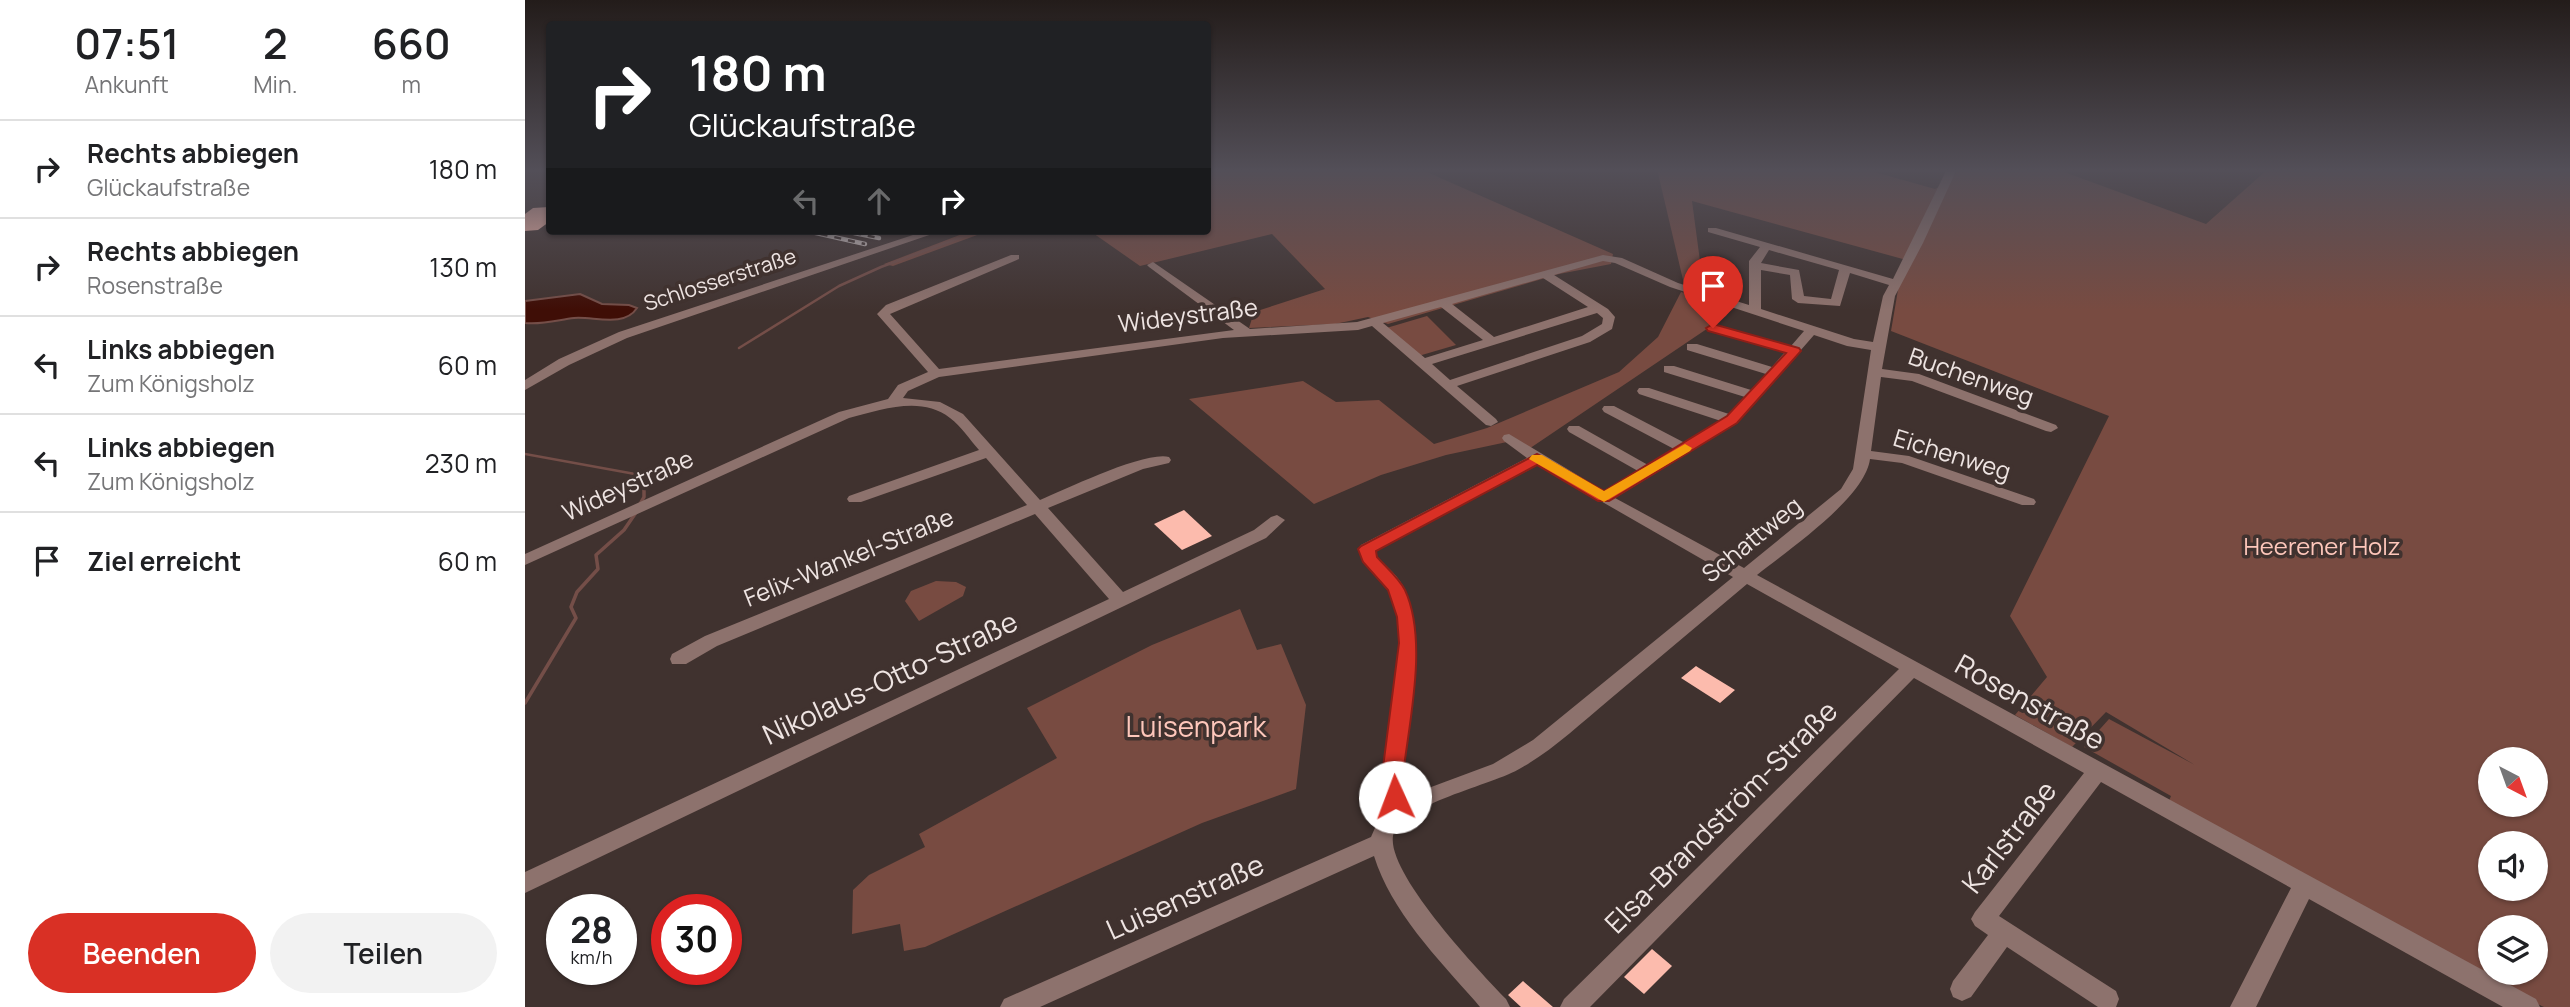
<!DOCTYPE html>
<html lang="de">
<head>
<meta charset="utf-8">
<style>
	:root { --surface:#fff; --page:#f2f2f2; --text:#202124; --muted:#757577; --line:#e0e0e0; --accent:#d93025 }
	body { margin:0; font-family:Manrope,sans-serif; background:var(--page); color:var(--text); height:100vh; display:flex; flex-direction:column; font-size:26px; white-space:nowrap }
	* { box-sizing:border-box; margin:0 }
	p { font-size:23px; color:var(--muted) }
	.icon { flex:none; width:38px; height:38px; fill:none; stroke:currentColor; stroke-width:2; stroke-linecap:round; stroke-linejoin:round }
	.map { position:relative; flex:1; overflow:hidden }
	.panel { display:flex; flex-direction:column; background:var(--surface); width:525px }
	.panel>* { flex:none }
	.top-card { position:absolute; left:21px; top:21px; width:665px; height:214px; border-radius:7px; box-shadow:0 2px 5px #0004; background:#202124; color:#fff; overflow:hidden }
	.needle { width:46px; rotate:139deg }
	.tools { position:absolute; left:1953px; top:747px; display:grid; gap:14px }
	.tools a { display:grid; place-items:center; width:70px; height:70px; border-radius:50%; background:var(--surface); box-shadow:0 2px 5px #0004; font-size:35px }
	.speed { position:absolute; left:21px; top:894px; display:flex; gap:14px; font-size:35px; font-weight:700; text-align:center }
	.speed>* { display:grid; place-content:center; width:91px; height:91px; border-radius:50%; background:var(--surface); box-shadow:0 2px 5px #0004; line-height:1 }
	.speed small { font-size:18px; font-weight:400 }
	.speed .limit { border:10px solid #d22; background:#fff; color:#111 }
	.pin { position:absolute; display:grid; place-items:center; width:60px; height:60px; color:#fff; margin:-72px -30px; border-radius:50% 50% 50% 0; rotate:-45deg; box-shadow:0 0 7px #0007 }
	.pin .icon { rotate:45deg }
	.me { position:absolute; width:77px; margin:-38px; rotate:358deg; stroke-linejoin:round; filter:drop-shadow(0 0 5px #0008) }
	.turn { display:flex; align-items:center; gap:24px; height:147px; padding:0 28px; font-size:32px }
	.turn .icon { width:91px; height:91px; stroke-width:2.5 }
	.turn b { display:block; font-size:49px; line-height:60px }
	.lanes { display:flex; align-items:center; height:66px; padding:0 28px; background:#0003; justify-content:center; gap:35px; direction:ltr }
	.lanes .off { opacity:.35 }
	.eta { display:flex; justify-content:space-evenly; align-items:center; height:119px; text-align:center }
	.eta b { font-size:42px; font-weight:600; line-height:49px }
	.action { display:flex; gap:14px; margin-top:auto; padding:14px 28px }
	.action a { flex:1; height:80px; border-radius:42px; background:var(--accent); color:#fff; font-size:28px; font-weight:600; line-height:80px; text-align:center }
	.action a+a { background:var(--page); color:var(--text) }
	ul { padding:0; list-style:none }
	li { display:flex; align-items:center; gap:21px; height:98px; padding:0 28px; border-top:2px solid var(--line) }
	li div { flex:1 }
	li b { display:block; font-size:26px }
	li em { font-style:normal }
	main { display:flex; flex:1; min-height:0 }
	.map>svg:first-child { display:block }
	.green { fill:#784b41; fill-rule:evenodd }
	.water { fill:#3f0e06; stroke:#744e48; stroke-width:2 }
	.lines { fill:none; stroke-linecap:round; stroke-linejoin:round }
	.stream-far1 { stroke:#744e48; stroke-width:2.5 }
	.stream { stroke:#744e48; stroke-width:3.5 }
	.building { fill:#fcbbad }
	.minor { fill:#8d726d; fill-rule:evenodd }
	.rail-casing { stroke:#c5bab8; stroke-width:4.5 }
	.rail { stroke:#40322f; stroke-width:2.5; stroke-dasharray:7; stroke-linecap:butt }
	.route { fill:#d93025; stroke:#8d1f18; stroke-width:2 }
	.slow { fill:#f59e0b }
	.labels { text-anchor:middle; stroke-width:7; stroke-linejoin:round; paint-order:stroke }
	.far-street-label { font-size:21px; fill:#eee4e2; stroke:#40322f }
	.street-label { font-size:24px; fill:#eee4e2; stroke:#40322f }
	.park-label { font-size:24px; fill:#fec7bb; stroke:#40322f }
	.near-street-label { font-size:28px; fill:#eee4e2; stroke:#40322f }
	.near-park-label { font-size:28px; fill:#fec7bb; stroke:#40322f }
</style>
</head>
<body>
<main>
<section class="panel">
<div class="eta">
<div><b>07:51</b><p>Ankunft</p></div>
<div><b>2</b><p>Min.</p></div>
<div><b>660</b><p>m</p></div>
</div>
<ul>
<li><svg class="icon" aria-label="right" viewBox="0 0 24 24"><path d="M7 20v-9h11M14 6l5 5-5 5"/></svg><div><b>Rechts abbiegen</b><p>Glückaufstraße</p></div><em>180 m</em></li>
<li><svg class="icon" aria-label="right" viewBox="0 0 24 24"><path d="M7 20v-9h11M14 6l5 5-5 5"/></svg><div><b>Rechts abbiegen</b><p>Rosenstraße</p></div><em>130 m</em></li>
<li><svg class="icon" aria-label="left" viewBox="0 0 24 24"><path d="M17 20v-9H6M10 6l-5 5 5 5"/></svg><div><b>Links abbiegen</b><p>Zum Königsholz</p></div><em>60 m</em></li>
<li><svg class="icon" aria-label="left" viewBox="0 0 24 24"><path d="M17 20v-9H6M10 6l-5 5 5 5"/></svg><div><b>Links abbiegen</b><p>Zum Königsholz</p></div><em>230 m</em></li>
<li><svg class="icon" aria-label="arrive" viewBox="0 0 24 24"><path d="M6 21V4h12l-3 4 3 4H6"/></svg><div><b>Ziel erreicht</b></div><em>60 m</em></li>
</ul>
<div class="action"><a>Beenden</a><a>Teilen</a></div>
</section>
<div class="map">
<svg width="2045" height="1007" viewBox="0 0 2045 1007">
	<rect width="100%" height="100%" fill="#40322f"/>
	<g class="green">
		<path d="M683,169h212l193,85 -2,10 -52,10 -171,50 -20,-7 -33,7 -86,4 5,-16 71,-23 -53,-55 -132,32 -50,-35h117z"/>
		<path d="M1132,169h207l71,20 16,-8 7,-12h98l150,55 62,-55h294l8,3v835h-26l-11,-5 -364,-201 2,-5 -87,-49 25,-28 86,46 -89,-53 -34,35 -57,-32 32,-38 -37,-61 99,-200 -218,-85 8,-47 11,-23 -218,-60 12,90 -20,-7zM1965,760h46v45h-46zM1965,844h46v45h-46zM1965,928h46v45h-46z"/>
		<path d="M445,231h18l-95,35 -9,-2z"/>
		<path d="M1156,292l51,14 -6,10 -203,137 -16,-11 -61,13 -65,20 -67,29 -125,-105 114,-18 33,21 43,-2 55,44 53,-16 132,-56 39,-35z"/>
		<path d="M902,316l29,29 -41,12 -32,-28z"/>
		<path d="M411,581l20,1 10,5 -3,9 -44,25 -14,-20 6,-10z"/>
		<path d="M715,609l17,41 24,-6 25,61 -10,84 -94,34 -277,124 -21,4 -4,-27 -48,10 1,-44 16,-15 56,-28 -6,-13 138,-76 -30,-50 125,-63z"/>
	</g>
	<path class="water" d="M55,294l22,10 27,1 8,3c-13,20 -44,8 -63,10 -16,2 -32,7 -49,5v-22z"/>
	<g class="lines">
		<g class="stream-far1">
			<path d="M214,348l100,-62 42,-19 97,-36"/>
			<path d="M0,454l110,20 9,6v10"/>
		</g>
		<g class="stream">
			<path d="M115,504l4,-7v-8"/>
			<path d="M0,703l51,-85 -5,-11 6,-15 21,-23 -2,-14 28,-25 13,-19"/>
		</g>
	</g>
	<g class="building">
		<path d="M24,207v15l-11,8 -13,1v-17l8,-6z"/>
		<path d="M659,510l28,26 -30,14 -28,-26z"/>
		<path d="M1171,666l3,2 36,22 -15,13 -39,-25z"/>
		<path d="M1127,949l20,17 -28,28 -20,-17z"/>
		<path d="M998,981l8,7 22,19h-32l-13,-12z"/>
	</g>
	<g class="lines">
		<g class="minor">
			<path d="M1422,169h10l-34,74 -28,53 -13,73 37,5 137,51 2,3 -7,4 -5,-1 -134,-50 -31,-4 -10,74 38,5 125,43 2,3 -2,3h-12l-120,-42 -32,-4c-5,39 -82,91 -113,116l779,424 4,8h-37l-194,-108 -53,108h-26l61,-119 -190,-106 -102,134 117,75 3,8 -3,8h-18l-91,-60 -36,50 -9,4 -9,-4 -3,-8 3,-8 35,-46 -13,-9 -4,-7 4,-7 109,-139 -170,-95 -324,329h-30l4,-8 335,-330 -152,-85c-46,39 -92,77 -138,116 -29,24 -56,50 -88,68 -27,17 -122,36 -128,68 -6,38 86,135 113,163l4,8h-30l-5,-6c-37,-42 -84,-90 -101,-145l-334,151h-40l4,-8 367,-162 7,-16 12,-15 -9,-23 18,-140 -2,-26 -9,-27 -25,-28 -4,-13 2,-4 166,-87 -23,-17 -2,-3 2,-3 5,-1 95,57 34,-20 -69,-39 -2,-3 2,-3h10l69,39 26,-16 -70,-37 -2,-3 2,-3h10l71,37 36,-22 -82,-27 -2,-3 2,-3h10l80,26 16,-17 -81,-25v-6h10l77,24 15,-16 -79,-24v-6h10l75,23 13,-15 -76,-21 -2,-3 6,-4 78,22 13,-15 -134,-44 -55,-24 -12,-2 -49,14 54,34 7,8 -3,12 -22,13 -133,44 39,33 2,3 -7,4 -5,-1 -114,-99 -14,4 -135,8 -284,39 -31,14 -5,7 37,4 23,12 77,86c27,-11 104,-49 129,-43l2,3 -2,3 -26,6 -95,39 75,84 131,-62 17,-13 6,-2 8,5 -19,18 -741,355v-21l584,-273 -74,-85 -318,132 -31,18h-14l-2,-5 2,-5 33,-18 322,-131 -41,-47 -125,44h-12l-2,-3 2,-3 130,-46c-9,-10 -18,-24 -29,-32 -29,-23 -69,-8 -101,0l-324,147v-11l314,-142 49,-13 10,-14 30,-13 -51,-58 9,-9 125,-50h8v4l-129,55 49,55 295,-39 -85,-63 -2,-2 6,-3 97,67 107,-7 246,-67 19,3 56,25 71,22v-44l11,-14 -52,-15v-4h8l177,51zM1244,250l70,20 -8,29 -27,-3 -5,-26 -38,-7zM1236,270l29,5 2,24 6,4 42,3 10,-33 39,12 -6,11 -10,46 -19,-3 -93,-30zM1018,278l45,29 -94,30 -42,-33zM916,307l42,33 -58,18 -42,-35zM1072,313l6,5 -1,6 -20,12 -132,44 -18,-16zM1289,335l33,11 24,4 -18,119 -12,20 -97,79 -129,-70 122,-75zM1013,465l195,112 -200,163 -40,24 -86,32 -6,-13c7,-56 27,-142 4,-193 -5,-13 -19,-24 -28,-33l-1,-6z"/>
			<path d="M400,231h16l-314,107 -58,27 -44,25v-10l34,-21 60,-27z"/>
		</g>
		<defs>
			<g id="rail">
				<path d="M282,231l58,13"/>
				<path d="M329,233l25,5"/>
			</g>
		</defs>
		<use href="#rail" class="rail-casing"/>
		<use href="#rail" class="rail"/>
	</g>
	<linearGradient id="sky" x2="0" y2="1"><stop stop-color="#231c1a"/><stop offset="0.55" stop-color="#534f58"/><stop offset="1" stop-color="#534f58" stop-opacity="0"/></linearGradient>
	<rect width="2045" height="310" fill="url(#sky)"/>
	<path class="route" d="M1188,324l86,24 2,3 -64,72 -128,78h-11l-61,-36 -161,86 1,6c9,10 22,21 28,33 24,52 3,136 -3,193l4,14 -3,6 -8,3 -7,-3 -7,-20 18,-140 -2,-26 -9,-27 -25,-28 -5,-13 3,-3 176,-92 67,37 123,-75 59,-63 -78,-22 -2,-3z"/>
	<path class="slow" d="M1160,444l7,4 -2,3 -86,51 -75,-43 3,-4h10l62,36z"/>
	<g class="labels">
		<g class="far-street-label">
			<text transform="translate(195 280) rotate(-18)" y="7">Schlosserstraße</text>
		</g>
		<g class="street-label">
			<text transform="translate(663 316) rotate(-7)" y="8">Wideystraße</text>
			<text transform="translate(1446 377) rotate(19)" y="8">Buchenweg</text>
			<text transform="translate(1427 455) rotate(17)" y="8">Eichenweg</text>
			<text transform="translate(103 486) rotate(-24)" y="8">Wideystraße</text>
			<text transform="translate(1227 540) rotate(-39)" y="8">Schattweg</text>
			<text transform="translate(324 558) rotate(-22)" y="8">Felix-Wankel-Straße</text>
		</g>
		<g class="park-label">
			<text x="1797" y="555">Heerener Holz</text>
		</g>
		<g class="near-street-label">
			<text transform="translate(365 678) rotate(-25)" y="10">Nikolaus-Otto-Straße</text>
			<text transform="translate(1505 702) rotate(29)" y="10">Rosenstraße</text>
			<text transform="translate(1196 817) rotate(-45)" y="10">Elsa-Brandström-Straße</text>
			<text transform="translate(1484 837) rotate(-52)" y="10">Karlstraße</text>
			<text transform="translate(660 897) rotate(-24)" y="10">Luisenstraße</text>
		</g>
		<g class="near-park-label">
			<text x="671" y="737">Luisenpark</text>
		</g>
	</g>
</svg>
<div class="tools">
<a><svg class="needle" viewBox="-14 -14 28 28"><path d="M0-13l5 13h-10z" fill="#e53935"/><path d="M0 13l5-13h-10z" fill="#757577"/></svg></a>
<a><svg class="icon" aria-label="sound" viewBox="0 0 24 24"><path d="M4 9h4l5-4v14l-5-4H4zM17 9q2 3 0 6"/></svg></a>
<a><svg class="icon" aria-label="layers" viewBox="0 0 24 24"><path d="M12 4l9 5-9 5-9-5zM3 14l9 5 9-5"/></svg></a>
</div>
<div class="speed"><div>28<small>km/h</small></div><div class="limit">30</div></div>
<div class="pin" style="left:1188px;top:328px;background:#d93025"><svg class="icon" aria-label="arrive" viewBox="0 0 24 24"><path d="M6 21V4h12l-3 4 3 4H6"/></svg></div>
<svg class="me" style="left:870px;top:797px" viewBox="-20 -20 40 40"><circle r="19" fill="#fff"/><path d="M0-13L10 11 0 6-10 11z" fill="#d93025"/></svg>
<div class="top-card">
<div class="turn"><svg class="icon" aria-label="right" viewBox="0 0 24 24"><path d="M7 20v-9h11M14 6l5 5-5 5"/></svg><div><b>180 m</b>Glückaufstraße</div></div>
<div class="lanes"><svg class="icon off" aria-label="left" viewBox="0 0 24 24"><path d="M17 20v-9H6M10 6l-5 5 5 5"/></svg><svg class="icon off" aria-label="ahead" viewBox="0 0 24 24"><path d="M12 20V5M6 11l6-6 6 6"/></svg><svg class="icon" aria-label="right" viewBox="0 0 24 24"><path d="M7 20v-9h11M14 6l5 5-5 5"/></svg></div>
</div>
</div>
</main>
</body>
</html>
